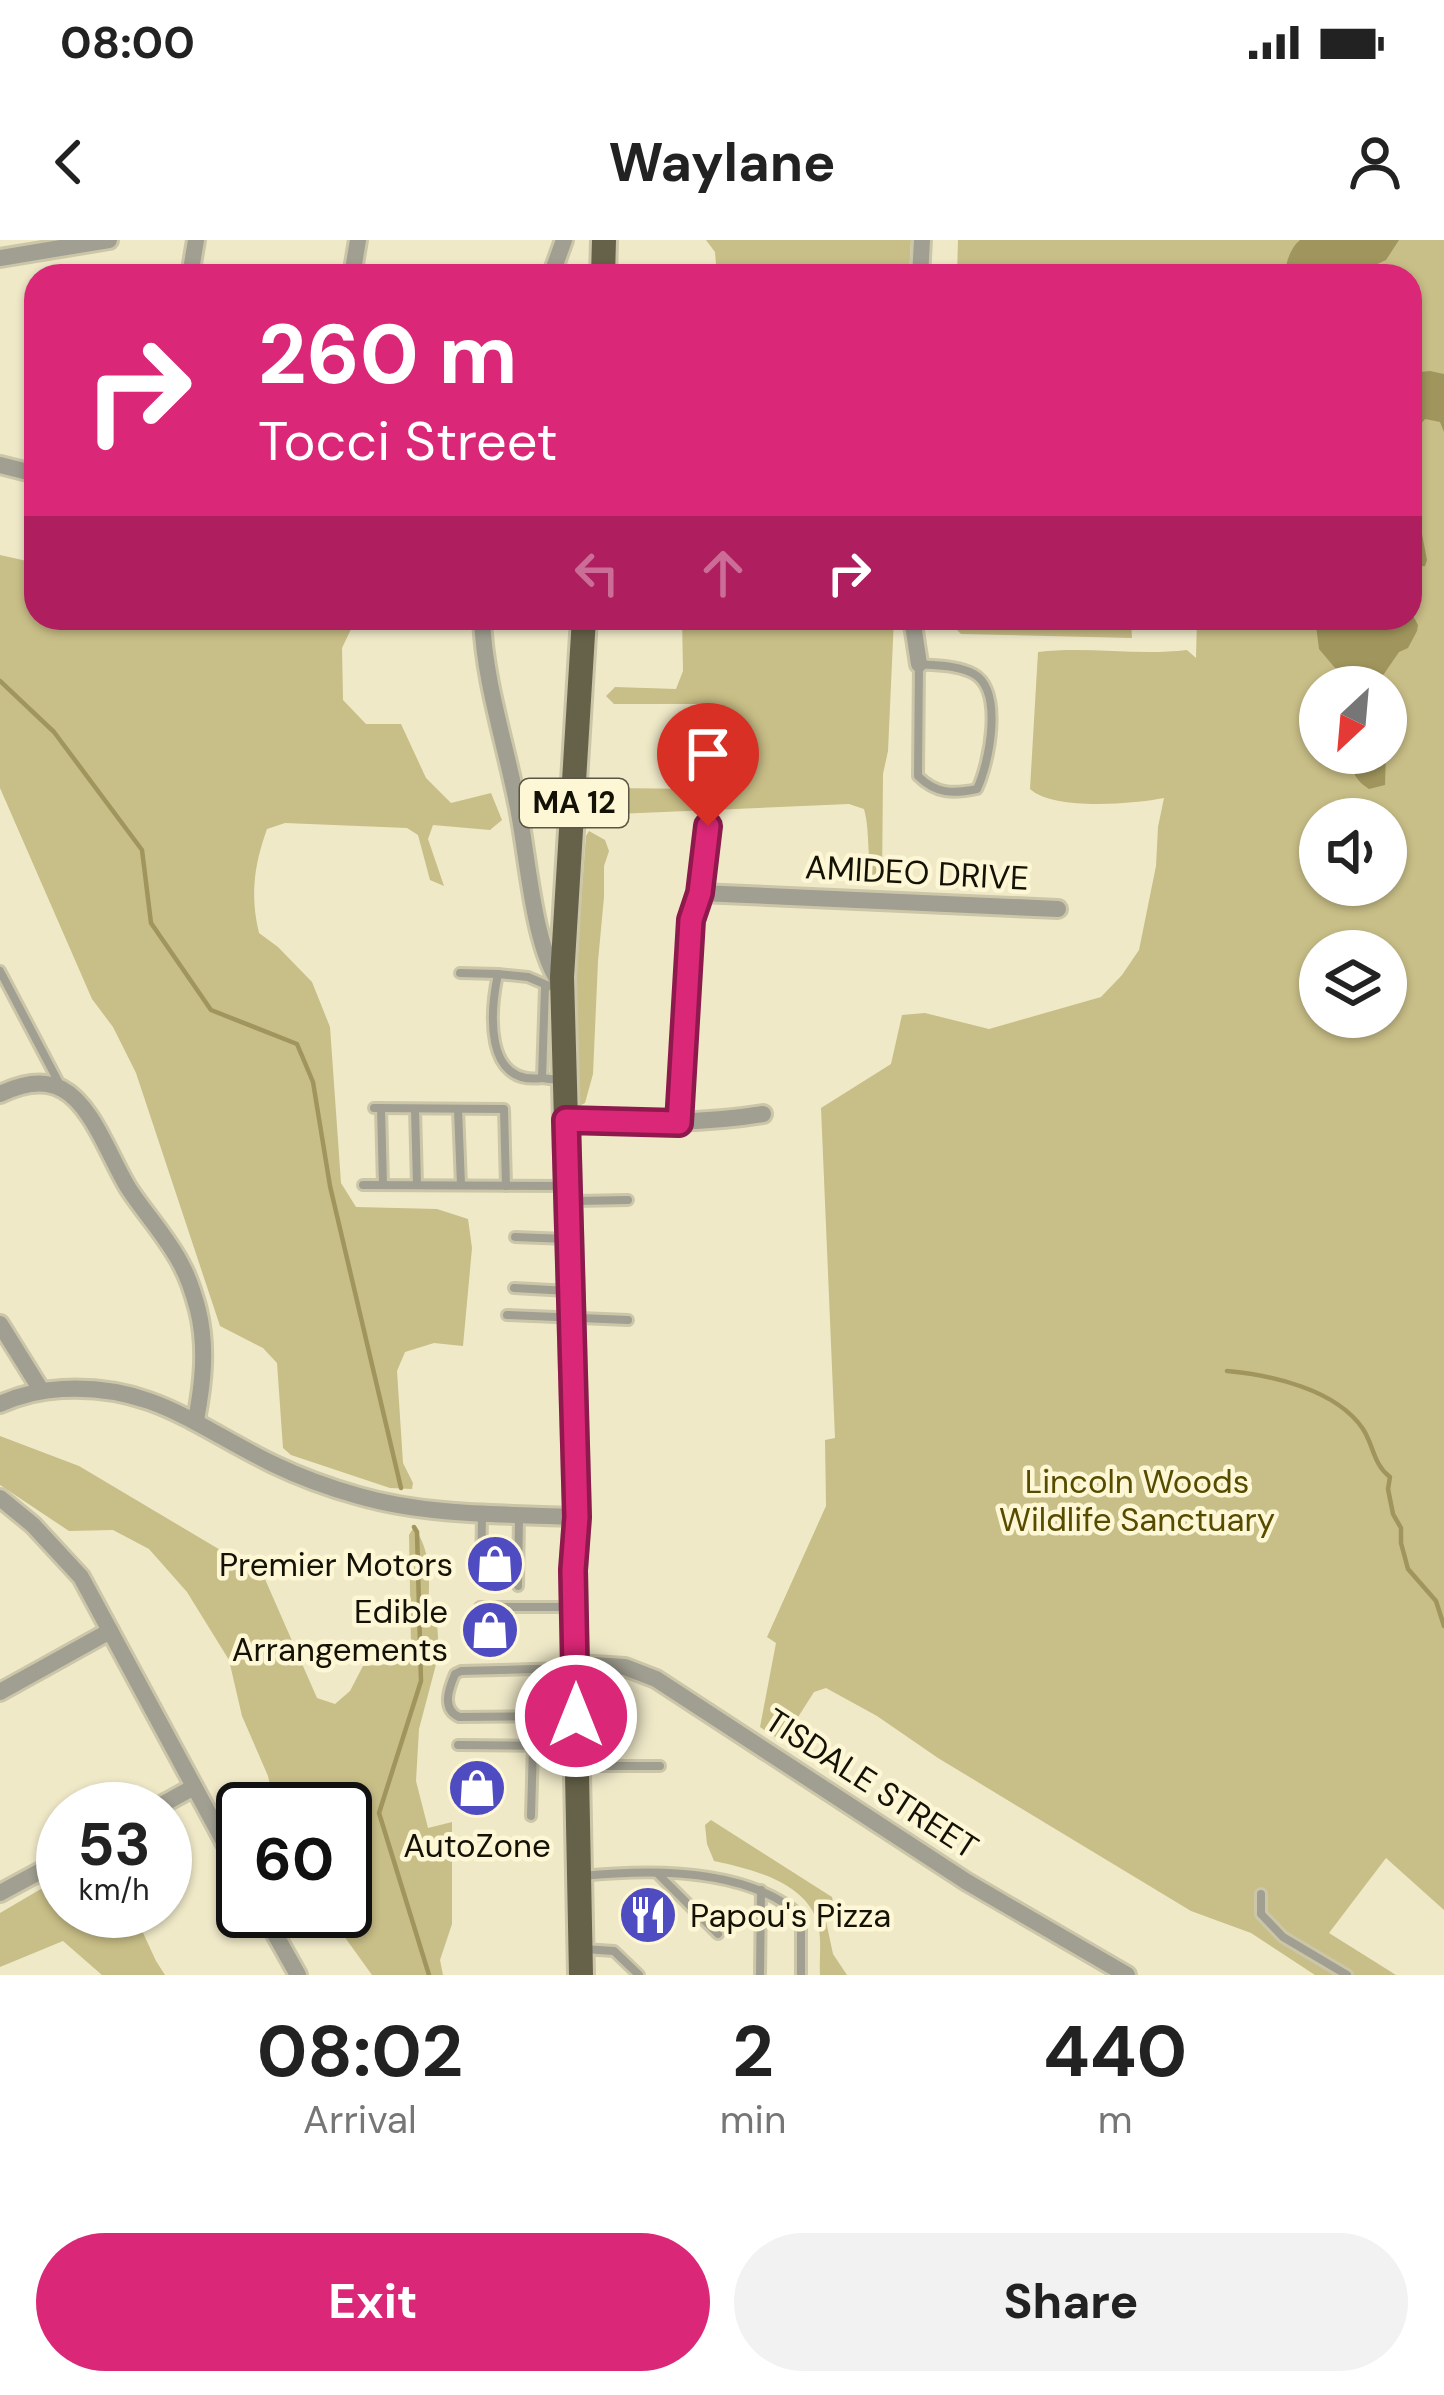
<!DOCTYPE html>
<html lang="en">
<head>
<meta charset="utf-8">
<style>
	:root { --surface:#fff; --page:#f2f2f2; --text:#222; --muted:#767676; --accent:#db2777 }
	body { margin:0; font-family:"DM Sans",sans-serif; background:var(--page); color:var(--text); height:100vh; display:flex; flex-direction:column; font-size:45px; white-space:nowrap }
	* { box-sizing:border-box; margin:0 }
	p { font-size:39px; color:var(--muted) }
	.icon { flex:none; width:66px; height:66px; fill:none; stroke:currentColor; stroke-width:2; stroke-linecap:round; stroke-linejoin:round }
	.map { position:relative; height:1735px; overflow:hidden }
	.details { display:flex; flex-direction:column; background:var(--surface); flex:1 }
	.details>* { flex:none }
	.top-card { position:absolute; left:24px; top:24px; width:1398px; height:366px; border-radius:36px; box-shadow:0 3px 9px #0004; background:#db2777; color:#fff; overflow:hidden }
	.needle { width:78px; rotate:206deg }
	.controls { position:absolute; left:1299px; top:426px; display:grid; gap:24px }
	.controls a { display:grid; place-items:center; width:108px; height:108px; border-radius:50%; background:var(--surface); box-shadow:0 3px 9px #0004; font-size:60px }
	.speed { position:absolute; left:36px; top:1542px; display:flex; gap:24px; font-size:60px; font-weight:700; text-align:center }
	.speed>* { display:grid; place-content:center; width:156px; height:156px; border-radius:50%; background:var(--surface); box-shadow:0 3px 9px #0004; line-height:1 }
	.speed small { font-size:30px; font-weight:400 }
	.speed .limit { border:6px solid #111; border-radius:18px; background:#fff; color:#111 }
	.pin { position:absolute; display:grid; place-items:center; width:102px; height:102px; color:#fff; margin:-123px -51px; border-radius:50% 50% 50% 0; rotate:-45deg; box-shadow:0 0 12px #0007 }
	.pin .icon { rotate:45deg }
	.me { position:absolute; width:132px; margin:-66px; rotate:0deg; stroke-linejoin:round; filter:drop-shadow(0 0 9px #0008) }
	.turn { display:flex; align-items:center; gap:42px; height:252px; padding:0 36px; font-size:54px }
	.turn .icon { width:156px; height:156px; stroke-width:2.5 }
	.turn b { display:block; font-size:84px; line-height:102px }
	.lanes { display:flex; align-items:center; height:114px; padding:0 36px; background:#0003; justify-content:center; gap:60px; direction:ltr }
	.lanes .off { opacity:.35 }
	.eta { display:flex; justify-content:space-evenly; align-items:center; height:204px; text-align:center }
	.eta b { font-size:72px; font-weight:700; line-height:84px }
	.primary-button { display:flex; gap:24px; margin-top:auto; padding:24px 36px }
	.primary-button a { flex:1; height:138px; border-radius:72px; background:var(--accent); color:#fff; font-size:48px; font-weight:700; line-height:138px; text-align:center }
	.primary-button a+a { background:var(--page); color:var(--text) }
	.status { display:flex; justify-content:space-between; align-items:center; height:84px; padding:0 60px; background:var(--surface); direction:ltr }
	.status svg { height:33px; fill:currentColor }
	header { display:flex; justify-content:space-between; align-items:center; height:156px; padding:0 36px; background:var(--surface); font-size:54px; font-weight:700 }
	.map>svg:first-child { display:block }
	.green { fill:#c8be87; fill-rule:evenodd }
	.water { fill:#a0955c }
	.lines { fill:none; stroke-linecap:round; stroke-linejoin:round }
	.stream { stroke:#a0955c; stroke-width:4.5 }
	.lane-casing { stroke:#ccc6a9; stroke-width:14 }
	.street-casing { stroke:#ccc6a9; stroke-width:22 }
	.primary-casing { stroke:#ccc6a9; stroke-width:30 }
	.lane { stroke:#a19f91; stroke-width:8 }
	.street { stroke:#a19f91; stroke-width:16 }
	.primary { stroke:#666249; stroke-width:24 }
	.route-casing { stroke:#8e194d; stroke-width:30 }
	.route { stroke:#db2777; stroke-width:21 }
	.labels { text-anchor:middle; stroke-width:9; stroke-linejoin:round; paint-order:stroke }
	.shield { fill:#fdf7d5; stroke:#5a5644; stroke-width:3 }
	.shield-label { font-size:30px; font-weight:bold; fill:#141106 }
	.street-label { font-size:33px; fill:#141106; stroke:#fdf7d5 }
	.park-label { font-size:33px; fill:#574b00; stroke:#fdf7d5 }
	.poi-label { font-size:33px; fill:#141106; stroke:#fdf7d5; text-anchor:end }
</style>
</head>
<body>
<div class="status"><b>08:00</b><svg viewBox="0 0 49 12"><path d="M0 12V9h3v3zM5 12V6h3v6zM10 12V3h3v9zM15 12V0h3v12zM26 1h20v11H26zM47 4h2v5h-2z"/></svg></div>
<header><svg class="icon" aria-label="back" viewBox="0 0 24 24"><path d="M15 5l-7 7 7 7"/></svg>Waylane<svg class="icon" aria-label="person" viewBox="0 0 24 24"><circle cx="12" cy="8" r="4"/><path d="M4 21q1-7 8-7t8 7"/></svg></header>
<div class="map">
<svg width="1444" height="1735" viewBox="0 0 1444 1735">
	<rect width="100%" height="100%" fill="#efe9c8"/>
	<g class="green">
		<path d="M706,0h205l-2,36h-192l-2,-24z"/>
		<path d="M958,0h486v1670l-58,-52 -57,75 67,42h-81l-64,-42 -60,-22 -253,-153 -61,-42 -51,-28 -12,4 -30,47 -11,-3 -13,-9 16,-84 -9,-6 59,-131 -1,-66 10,-2 -14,-330 70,-44 11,-49 23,-2 64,16 112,-32 21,-22 17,-25 17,-84 2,-39 6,-29c-31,6 -110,13 -134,-9l8,-137c50,-6 99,4 149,-2l9,8 1,-40h213v-342h-453zM1320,447h66v66h-66zM1320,579h66v66h-66zM1320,711h66v66h-66z"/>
		<path d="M0,315l36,8v55h365l-2,7h-46l-11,23 1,52 23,24h35l25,54 25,25 40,-10 11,27 -12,10 -57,-5 -5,14 16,47 -14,-6 -12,-45 -11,-7 -122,-5 -18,6c-13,36 -17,67 -8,104l19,14 34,35 18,45 11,156 15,24 81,2 31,10 4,29 -9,98 -29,-3 -29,9 -8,19 6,92 10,20 -1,6 -22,-1 -99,-33 -8,-7 -6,-85 -14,-15 -43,-22 -84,-253 -23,-46 -21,-28 -92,-211z"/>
		<path d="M682,378h212l-6,133 -5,23 -1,109 -6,1c-11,-22 -5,-50 -12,-75l-15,-5 -233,10 -20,-5 -3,-11 14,-10 99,1 4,-3 3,-75 -12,-7h-87l-8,-8 9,-9 61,2 7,-18z"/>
		<path d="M950,378h181l1,20 -171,-4 -11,-11z"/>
		<path d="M589,591l16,9 4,11 -5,15v31l-6,64 -5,113 -8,29 -6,3 -5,-4 2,-139 10,-127z"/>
		<path d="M0,1196l79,30 143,85 39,19 56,128 18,6 15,-13 13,-25 42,-3 6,-17 -2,-111 5,-8c19,28 15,53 14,86l9,9 2,31 -20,76 -3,52 12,47 24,-6v102l-12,36 3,15h-71l-46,-64h19v-102h-70l-7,-33 -26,-60 -13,-56 -42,-68 -38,-43 -36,-19 -44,1 -69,-46z"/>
		<path d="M711,1580l121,77 2,10 -8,14 7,33 14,21h-27c-1,-15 2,-35 -2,-50 -10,-43 -67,-56 -104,-64l-7,-17 -2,-19z"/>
		<path d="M63,1636v35h70l23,50 9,14h-63l-39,-34 -63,26v-54z"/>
	</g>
	<g class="water">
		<path d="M1300,0h99l-13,20 -34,16h-66c-2,-11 5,-29 14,-36z"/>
		<path d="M1430,131l14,3v58l-4,-10 -15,-3 -15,17v-63z"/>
		<path d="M1410,232l17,88 -2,6 -15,1z"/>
		<path d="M1410,370l8,15 -1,6 -9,17 -9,4 -24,35h-24l-32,-38 -4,-31h95z"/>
		<path d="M1386,512l-1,33 -16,4c-15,-10 -19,-19 -14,-36z"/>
	</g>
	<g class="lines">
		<g class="stream">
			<path d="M0,441l54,51 88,118 9,73 60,87 86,34 16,38 17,104 71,302"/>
			<path d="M1227,1131c44,4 109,18 136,58 11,17 10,35 27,48l-2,12 5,25 8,14v15l7,26 28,32 8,25"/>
			<path d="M414,1287l3,5 4,149 -42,132 50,162"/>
		</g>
		<defs>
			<g id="lane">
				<path d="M919,424c18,2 39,1 55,10 30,17 15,90 3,115 -24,5 -41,5 -59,-13z"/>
				<path d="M0,731l59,112"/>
				<path d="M460,733l38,1 30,3 21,9"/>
				<path d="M498,734c-8,38 -14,112 44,104"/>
				<path d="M545,747l-3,91 16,2"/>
				<path d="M374,868l130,1 2,77"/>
				<path d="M381,868l2,77"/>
				<path d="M415,869l2,76"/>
				<path d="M458,869l3,76"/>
				<path d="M363,945l203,1"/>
				<path d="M576,961l52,-1"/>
				<path d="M515,997l52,2"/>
				<path d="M514,1048l55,3"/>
				<path d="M507,1075l121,5"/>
				<path d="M481,1340l1,-65"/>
				<path d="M518,1346l1,-71"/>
				<path d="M480,1367h87"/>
				<path d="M569,1428l-108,3 -6,3c-6,14 -14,35 4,43l114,-1"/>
				<path d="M458,1505l117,1"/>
				<path d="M584,1526h76"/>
				<path d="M531,1576l2,-70"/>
				<path d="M657,1633l61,61"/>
				<path d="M582,1636c68,-7 165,-9 219,40v59"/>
				<path d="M1261,1654v20l22,23 64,38"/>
				<path d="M584,1709l30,2 25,24"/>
				<path d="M760,1735l1,-85"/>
			</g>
			<g id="street">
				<path d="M0,18l109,-18"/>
				<path d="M190,36l6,-36"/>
				<path d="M352,36l6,-36"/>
				<path d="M551,36l13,-36"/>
				<path d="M920,36l2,-36"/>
				<path d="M0,225l36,9"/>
				<path d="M482,378c2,62 23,124 35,185 11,50 15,142 44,182"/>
				<path d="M912,378l7,46"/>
				<path d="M700,653l358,16"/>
				<path d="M0,854c19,-9 42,-16 62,-5 31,16 49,72 67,100 17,26 39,49 53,77 7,13 12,29 16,44 9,37 5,73 -2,110"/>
				<path d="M566,880c67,2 131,5 197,-6"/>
				<path d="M679,883l12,-203 9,-27 8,-66"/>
				<path d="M0,1084l41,66"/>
				<path d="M0,1164c20,-9 40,-14 62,-15 90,-5 135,38 211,75 27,13 57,24 86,32 69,20 146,18 218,21"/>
				<path d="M0,1258l33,27 48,52 162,300"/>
				<path d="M576,1424l49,3 31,12 311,203 160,93"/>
				<path d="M0,1452l110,-61"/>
				<path d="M154,1569l40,-22"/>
				<path d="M0,1653l63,-34"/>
				<path d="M262,1671l36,64"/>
			</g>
			<g id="primary">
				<path d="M603,36l1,-36"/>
				<path d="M581,1735l-8,-404 4,-54 -15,-540 22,-359"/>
			</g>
		</defs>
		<use href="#lane" class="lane-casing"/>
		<use href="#street" class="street-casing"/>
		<use href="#primary" class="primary-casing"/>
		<use href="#lane" class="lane"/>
		<use href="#street" class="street"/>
		<use href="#primary" class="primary"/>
	</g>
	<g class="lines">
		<defs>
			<path id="route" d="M576,1476l-3,-146 4,-53 -11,-397 113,3 12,-203 9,-27 8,-67"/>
		</defs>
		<use href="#route" class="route-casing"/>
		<use href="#route" class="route"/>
	</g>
	<defs>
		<symbol id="shop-disc" viewBox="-11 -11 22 22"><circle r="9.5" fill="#4f4bc1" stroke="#fdf7d5"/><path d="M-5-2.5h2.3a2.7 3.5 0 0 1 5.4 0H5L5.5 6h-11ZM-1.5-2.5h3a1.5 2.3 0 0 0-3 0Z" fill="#fff"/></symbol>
		<symbol id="restaurant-disc" viewBox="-11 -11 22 22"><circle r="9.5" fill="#4f4bc1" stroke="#fdf7d5"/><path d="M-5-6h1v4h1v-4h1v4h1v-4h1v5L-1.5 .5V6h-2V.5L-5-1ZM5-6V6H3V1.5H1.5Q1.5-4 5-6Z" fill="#fff"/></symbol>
	</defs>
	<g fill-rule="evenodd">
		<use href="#shop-disc" x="462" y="1291" width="66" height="66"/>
		<use href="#shop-disc" x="457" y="1357" width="66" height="66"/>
		<use href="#shop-disc" x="444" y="1515" width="66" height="66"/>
		<use href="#restaurant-disc" x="615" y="1642" width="66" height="66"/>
	</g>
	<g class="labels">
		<rect class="shield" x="520" y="539" width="108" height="48" rx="9"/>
		<g class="shield-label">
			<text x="574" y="573">MA 12</text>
		</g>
		<g class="street-label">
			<text transform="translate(917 632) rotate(3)" y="12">AMIDEO DRIVE</text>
			<text transform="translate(872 1543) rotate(33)" y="12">TISDALE STREET</text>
		</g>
		<g class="park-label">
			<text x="1137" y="1253">Lincoln Woods<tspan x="1137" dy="38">Wildlife Sanctuary</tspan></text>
		</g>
		<g class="poi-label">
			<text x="453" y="1336">Premier Motors</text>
			<text x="448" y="1383">Edible<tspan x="448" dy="38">Arrangements</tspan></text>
			<text x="477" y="1617" text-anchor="middle">AutoZone</text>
			<text x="690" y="1687" text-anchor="start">Papou's Pizza</text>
		</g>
	</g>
</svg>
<div class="controls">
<a><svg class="needle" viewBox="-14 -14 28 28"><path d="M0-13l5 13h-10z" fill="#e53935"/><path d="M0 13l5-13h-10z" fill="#767676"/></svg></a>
<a><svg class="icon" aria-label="sound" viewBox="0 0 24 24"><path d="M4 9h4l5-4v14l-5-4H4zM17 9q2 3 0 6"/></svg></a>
<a><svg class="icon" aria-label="layers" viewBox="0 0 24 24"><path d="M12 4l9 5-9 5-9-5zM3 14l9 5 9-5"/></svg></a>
</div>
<div class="speed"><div>53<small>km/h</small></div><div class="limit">60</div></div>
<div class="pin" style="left:708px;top:586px;background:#d93025"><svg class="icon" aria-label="arrive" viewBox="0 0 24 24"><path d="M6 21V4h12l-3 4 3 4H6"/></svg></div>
<svg class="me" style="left:576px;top:1476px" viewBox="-20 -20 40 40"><circle r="17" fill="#db2777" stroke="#fff" stroke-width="3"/><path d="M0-11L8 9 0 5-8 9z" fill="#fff"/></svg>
<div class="top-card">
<div class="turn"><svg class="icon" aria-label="right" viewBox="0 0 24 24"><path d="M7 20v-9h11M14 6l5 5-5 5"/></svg><div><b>260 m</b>Tocci Street</div></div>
<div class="lanes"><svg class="icon off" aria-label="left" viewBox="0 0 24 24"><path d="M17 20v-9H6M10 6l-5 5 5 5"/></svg><svg class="icon off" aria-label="ahead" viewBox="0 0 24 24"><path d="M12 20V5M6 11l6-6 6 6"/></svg><svg class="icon" aria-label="right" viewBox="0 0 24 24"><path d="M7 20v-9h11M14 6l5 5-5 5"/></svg></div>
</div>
</div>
<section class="details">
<div class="eta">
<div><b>08:02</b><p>Arrival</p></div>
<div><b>2</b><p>min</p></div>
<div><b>440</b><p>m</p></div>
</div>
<div class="primary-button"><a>Exit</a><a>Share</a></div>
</section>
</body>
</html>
